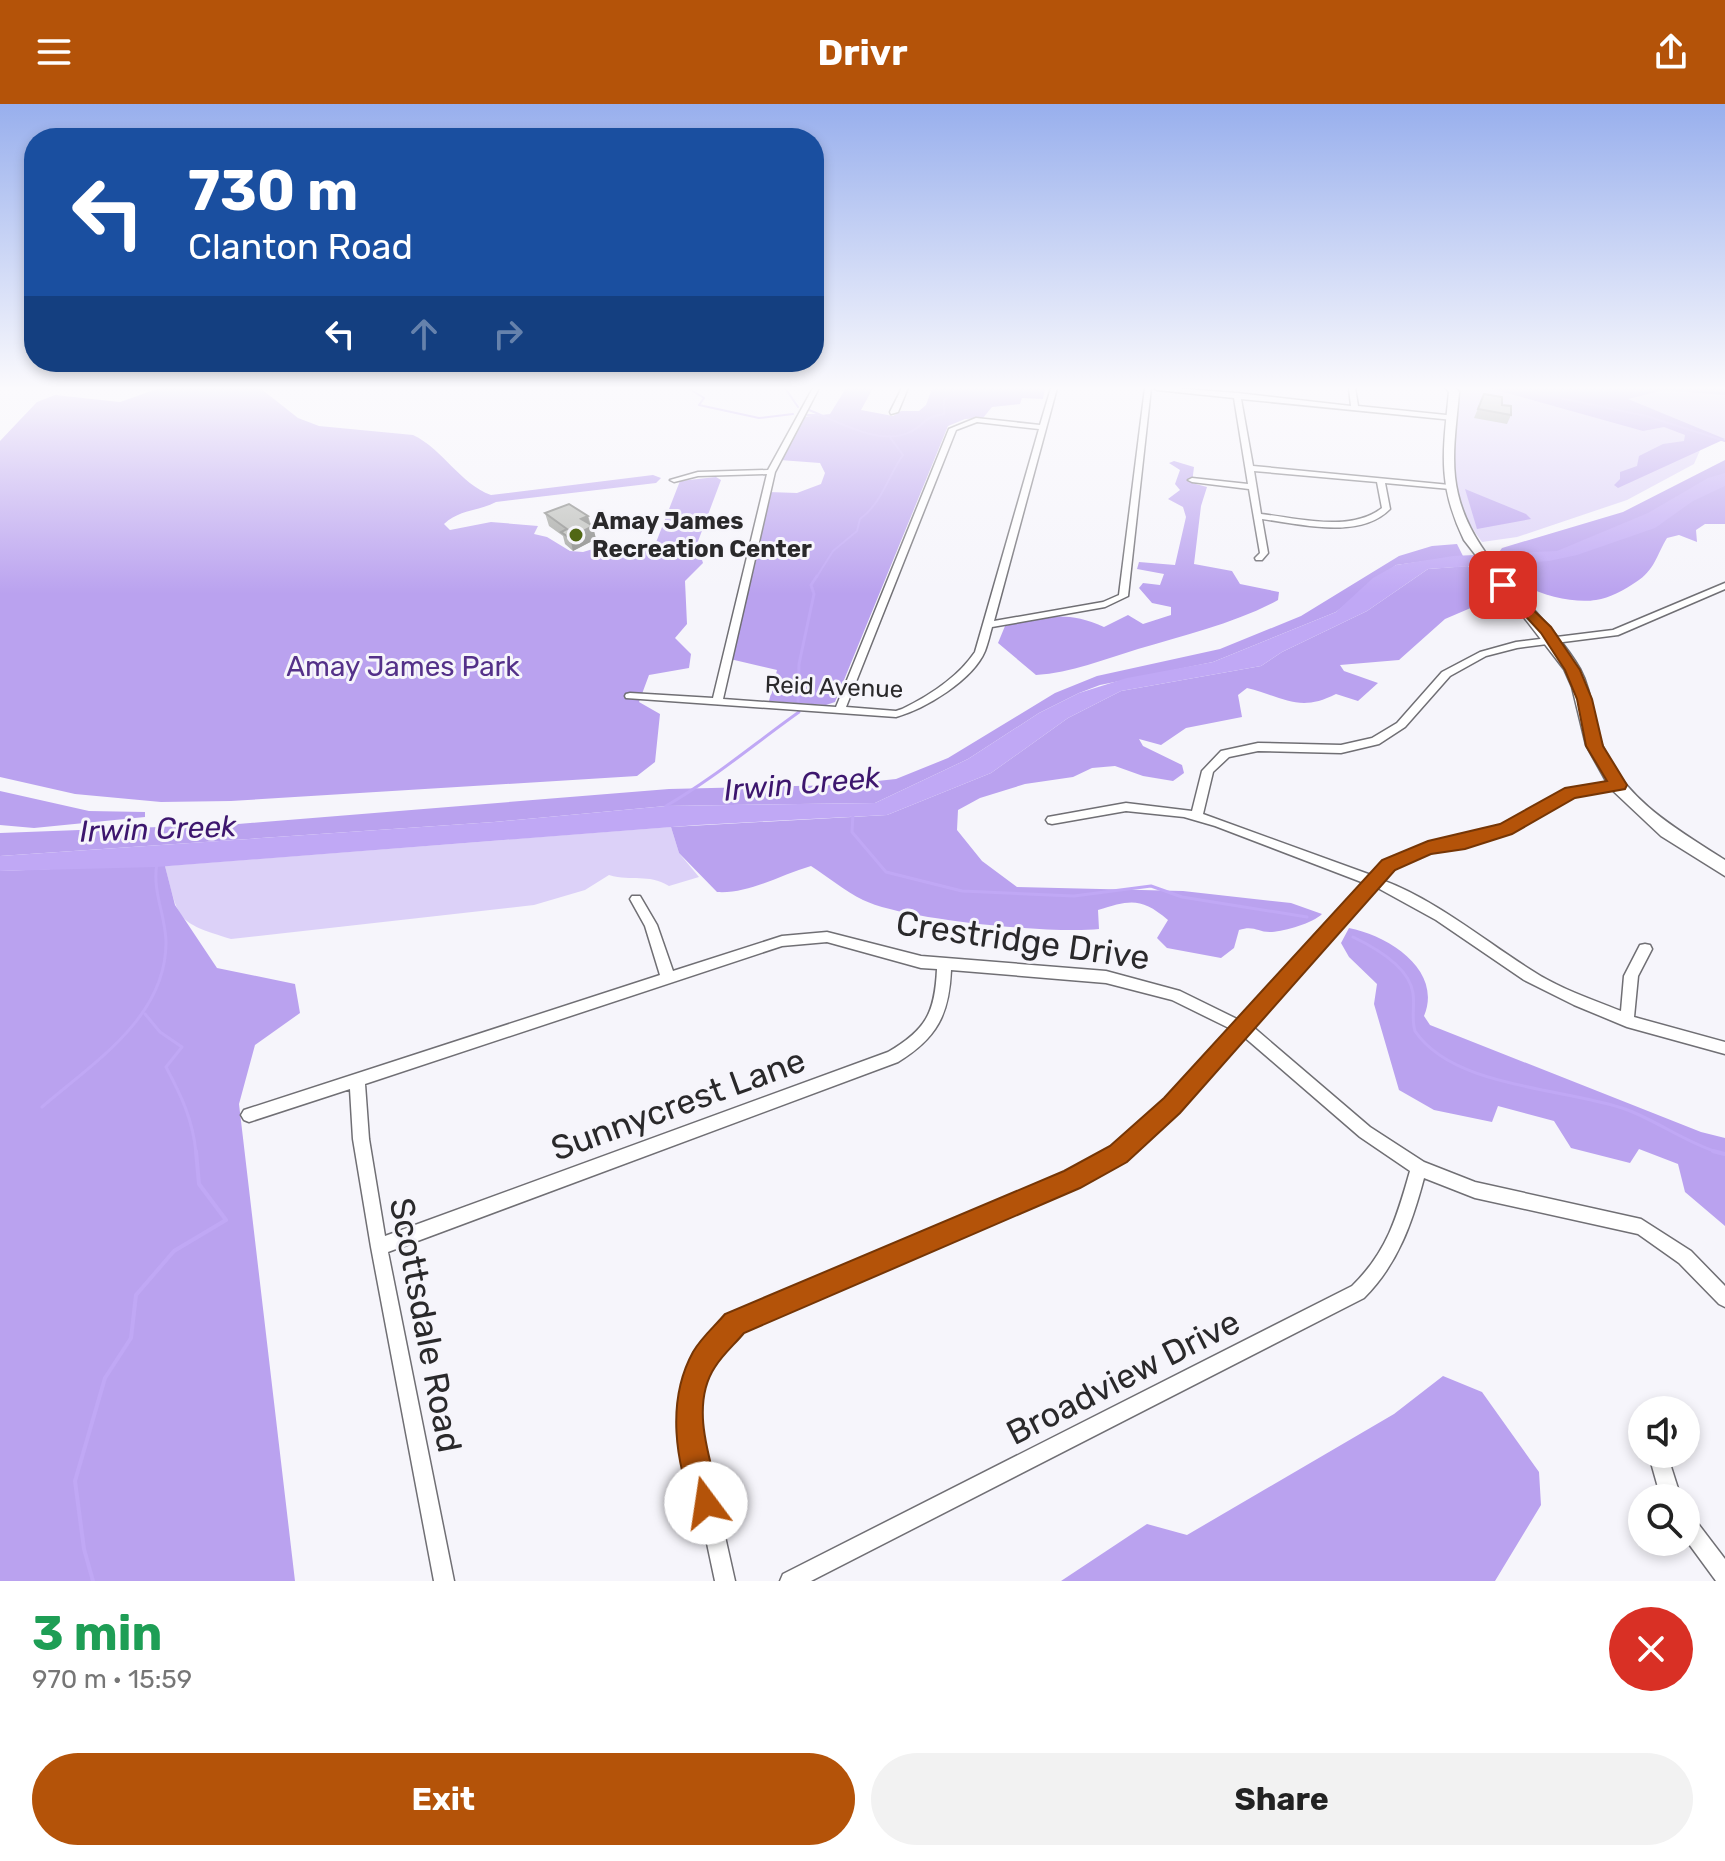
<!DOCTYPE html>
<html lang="en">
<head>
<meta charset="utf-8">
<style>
	:root { --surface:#fff; --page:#f2f2f2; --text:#222; --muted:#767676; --accent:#b45309 }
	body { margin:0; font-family:Rubik,sans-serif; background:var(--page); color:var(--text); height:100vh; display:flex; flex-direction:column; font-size:30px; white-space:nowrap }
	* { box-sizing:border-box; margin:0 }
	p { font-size:26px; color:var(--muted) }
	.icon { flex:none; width:44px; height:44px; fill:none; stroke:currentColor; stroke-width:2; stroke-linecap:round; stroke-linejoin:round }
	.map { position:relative; height:1477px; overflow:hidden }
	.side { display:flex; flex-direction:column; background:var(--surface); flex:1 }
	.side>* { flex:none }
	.banner { position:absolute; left:24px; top:24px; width:800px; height:244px; border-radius:32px; box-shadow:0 4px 12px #0003; background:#1a4fa0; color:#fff; overflow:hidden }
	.controls { position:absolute; left:1628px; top:1292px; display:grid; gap:16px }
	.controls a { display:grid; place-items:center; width:72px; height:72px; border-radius:50%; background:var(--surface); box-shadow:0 4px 12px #0003; font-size:40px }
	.pin { position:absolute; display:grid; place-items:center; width:68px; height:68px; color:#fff; margin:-34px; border-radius:16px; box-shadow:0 4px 12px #0006 }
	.me { position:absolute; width:88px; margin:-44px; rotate:346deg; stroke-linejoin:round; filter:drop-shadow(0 0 6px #0008) }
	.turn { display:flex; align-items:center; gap:28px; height:168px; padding:0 32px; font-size:36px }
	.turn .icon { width:104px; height:104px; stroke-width:2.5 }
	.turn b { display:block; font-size:56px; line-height:68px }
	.lanes { display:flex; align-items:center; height:76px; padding:0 32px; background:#0003; justify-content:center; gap:40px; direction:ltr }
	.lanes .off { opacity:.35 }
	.round { display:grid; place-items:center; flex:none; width:84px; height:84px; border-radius:42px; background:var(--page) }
	.headline { display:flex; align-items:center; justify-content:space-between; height:136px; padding:0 32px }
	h1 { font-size:48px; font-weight:700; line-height:60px; color:#1e9e55 }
	.primary-button { display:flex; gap:16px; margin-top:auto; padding:16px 32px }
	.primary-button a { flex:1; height:92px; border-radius:48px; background:var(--accent); color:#fff; font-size:32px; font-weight:700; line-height:92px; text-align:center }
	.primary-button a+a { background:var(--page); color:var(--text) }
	header { display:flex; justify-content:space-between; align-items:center; height:104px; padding:0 32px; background:var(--accent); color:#fff; font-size:36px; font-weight:700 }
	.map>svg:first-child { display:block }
	.green { fill:#dcd1f8 }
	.forest { fill:#baa2ef }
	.water { fill:#c0a8f5 }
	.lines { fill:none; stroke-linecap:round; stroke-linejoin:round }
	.stream-far2 { stroke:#c0a8f5; stroke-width:2 }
	.stream-far1 { stroke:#c0a8f5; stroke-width:3 }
	.stream { stroke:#c0a8f5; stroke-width:4 }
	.minor-casing { stroke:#706f74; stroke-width:3 }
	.secondary-casing { stroke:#706f74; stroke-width:3 }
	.minor { fill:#fff; fill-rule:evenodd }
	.secondary { fill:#fff; fill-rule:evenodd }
	.wall { fill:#a1a39e }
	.shaded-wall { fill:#838481 }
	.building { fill:#bbbdb8; stroke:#838481; stroke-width:2 }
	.route { fill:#b45309; stroke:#753606; stroke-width:2 }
	.poi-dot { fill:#516715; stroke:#f6f5fb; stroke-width:3 }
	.labels { text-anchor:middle; stroke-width:6; stroke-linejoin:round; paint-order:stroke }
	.far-poi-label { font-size:24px; font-weight:bold; fill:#2a292b; stroke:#f6f5fb; text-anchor:start }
	.far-street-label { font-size:24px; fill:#2a292b; stroke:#f6f5fb }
	.park-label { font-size:28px; fill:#543189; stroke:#f6f5fb }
	.water-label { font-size:30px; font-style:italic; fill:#3d166e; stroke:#f6f5fb }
	.near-street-label { font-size:34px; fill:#2a292b; stroke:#f6f5fb }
</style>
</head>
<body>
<header><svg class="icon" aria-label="menu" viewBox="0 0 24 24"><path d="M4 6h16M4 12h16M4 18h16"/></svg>Drivr<svg class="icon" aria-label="share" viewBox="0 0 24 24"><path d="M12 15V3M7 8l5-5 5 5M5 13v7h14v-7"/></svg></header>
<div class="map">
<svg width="1725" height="1477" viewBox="0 0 1725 1477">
	<rect width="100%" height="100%" fill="#f6f5fb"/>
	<g class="green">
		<path d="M1459,284l266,1v53l-8,-4 -13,3 -10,23 -67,36 -110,37 -35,5c-36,-45 -29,-100 -23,-154z"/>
		<path d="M671,723l8,26 20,24 -30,9c-22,-13 -36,-4 -60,-11l-24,15 -51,15 -303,34c-55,-17 -52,-18 -66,-73z"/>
	</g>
	<g class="forest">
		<path d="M160,284h100l38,30 21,8 94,9c30,14 47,49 78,60l162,-20 8,3 -5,5 -160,19c-19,10 -36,7 -52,22l6,6 41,-8 47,4 -4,8 13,3 23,14 13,1 23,-7h49l25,-64 36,-4 5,3 -24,64 6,19 -18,18 2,43 -12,14 16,16 -2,14 -40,7 -10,27 21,12 -5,48 -18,14 -406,25 -70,1 -86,-8 -75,-17v-336l37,-39 18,-7 65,7z"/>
		<path d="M846,284h27l-12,22 32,6 8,-5h18l7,-6 6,-17h113l-2,11 -21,-1 -2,6 -28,3 -9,11 -18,1 -17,7 -113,276 -9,3 -57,-4 8,-31 -47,-11 39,-167 28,1 24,-9 4,-11 -5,-10 -40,-3 23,-43 27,-3z"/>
		<path d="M1489,284h236v7l-61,-5 -36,9 97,40 -107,49 -4,-3 6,-6v-7l17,-6 2,-10 24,-12 21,-3 1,-6 -21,-8 -21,4z"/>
		<path d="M1725,356v64h-20l-9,6 1,12 -18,-7 -12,3c-11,18 -12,32 -31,44 -12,8 -26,16 -40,18 -30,5 -94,-12 -97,-48l3,-4 121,-36z"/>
		<path d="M1174,357l20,6 -2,16 15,4 -6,19 -7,58 38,7 8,13 39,8 -1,8c-42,23 -94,35 -140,49 -33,10 -67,24 -102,26l-38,-32 7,-17c40,-9 60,-16 99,1l24,-12 15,9 28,-9v-8l-19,-4 -13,-15 4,-5 17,2 4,-11 -27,-5 2,-7 36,3 11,-48 -3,-10 -15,-8 12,-9 -5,-6 5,-14 -11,-7z"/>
		<path d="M1465,385l61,25 5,5 -54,10z"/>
		<path d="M1457,440l6,12 -67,9 -60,47 -123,50 -113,23 -21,8 -40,20 -71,46 -93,44 -209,3 -172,16 -494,34v-23l238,-9 431,-35 171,-4 56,-6 52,-21 107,-65 42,-17 123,-27 81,-33 98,-60 33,-10z"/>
		<path d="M1468,462l22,30 -3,5 -42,18 -46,41 -59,5 4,6 34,12 -20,18 -22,-7c-37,19 -52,3 -89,-6l-9,7 4,22 -56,11 -25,17 -22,-6 4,7 39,19 2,8 -11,8 -30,-5 -28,-10 -23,2 -19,9 -48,7 -45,14 -22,12 -1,20 25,31 35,26 166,4 108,12 31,11c-9,9 -37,17 -50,18 -14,1 -17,-7 -33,-2l-5,18 -13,10 -54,-10 -10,-10 11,-18c-27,-23 -38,-20 -70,-10l1,19c-47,5 -195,-9 -236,-29 -18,-9 -35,-23 -52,-34 -31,9 -62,28 -94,26l-38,-39 -8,-26 216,-12 104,-42 77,-55 53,-27 140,-25 21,-14 85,-41 61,-42z"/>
		<path d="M0,687l89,20 56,1v5l-111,11 -34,-3z"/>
		<path d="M129,762h36l10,39 42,63 78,16 5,29 -45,32 -16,59 56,477h-295v-710z"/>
		<path d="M1349,824c40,8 94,42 75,88l6,9 271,107 24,6v88l-40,-34 -7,-28 -39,-15 -9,14 -59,-15 -17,-27 -56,-15 -6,16 -58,-12 -35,-20 -25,-86 3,-20 -28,-27 -8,-14z"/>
		<path d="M1443,1272l39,16 57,80 2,33 -46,76h-434l86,-57 40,11 207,-121z"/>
	</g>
	<path class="water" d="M1725,369v13l-32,15 -38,27 -78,27 -28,6 -121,8 -61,42 -85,41 -21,14 -140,25 -53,27 -77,55 -104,42 -189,10 -542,42 -156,4v-15l494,-34 172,-16 209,-3 93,-44 71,-46 40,-20 48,-15 86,-16 123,-50 37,-34 23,-13 57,-9 104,-5 91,-38 60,-35z"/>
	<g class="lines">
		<g class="stream-far2">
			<path d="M688,284l16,10 -5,7 60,13 34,-4"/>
			<path d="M785,284l13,19"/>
			<path d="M1512,284l134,28 79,25"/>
			<path d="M809,306c28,11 73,38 103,21 16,-8 7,-12 32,-17v-14l19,-12"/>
			<path d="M807,311h11"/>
			<path d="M816,474l17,-27 24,-20 3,-12c22,-16 28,-43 43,-64l-14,-19"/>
		</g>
		<g class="stream-far1">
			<path d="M798,598l1,-38 15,-70 -3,-9 6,-9"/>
			<path d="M666,702c47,-27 88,-62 133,-94"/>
			<path d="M853,709l-1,19 34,40 76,19 112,5 77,-10 31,11 125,20"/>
			<path d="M1353,833c21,10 56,30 60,56 2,13 -2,25 2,38 38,57 150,57 210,78 33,12 61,34 95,44"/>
			<path d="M145,910l15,18 22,15 -16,20c15,28 27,53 30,86"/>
			<path d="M42,1003c51,-44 125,-90 124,-166 -1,-28 -14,-49 -9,-78"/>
		</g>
		<g class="stream">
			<path d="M1713,1047l12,3"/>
			<path d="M93,1477l-9,-32 -9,-68 30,-103 26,-40 5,-43 38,-44 52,-31 -27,-36 -3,-33"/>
		</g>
		<defs>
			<g id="minor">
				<path d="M813,284h6l-44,84 -52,227 113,8 113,-278 27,-11 64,7 11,-37h6l-63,233 109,-19 16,-7 26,-207h6l-23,208 -23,11 -113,20c-2,7 -4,16 -7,24 -12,29 -60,58 -89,66l-270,-19 -1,-2 1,-2 4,-1 83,5 54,-224 -69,2 -24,6 -4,-2 28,-8 70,-2zM977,318l62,7 -64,223c-17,25 -46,44 -73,57l-6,2 -50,-4 110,-277z"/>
				<path d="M902,284h6l-10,24 -7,2 -1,-2z"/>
				<path d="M1154,284h19l64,5 114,13 -2,-18h6l3,18 98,10v4h-3l-212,-21 12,67 197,19 4,2 -4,2 -65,-6 5,26c-31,31 -89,15 -128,10l6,34 -6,7h-6l-1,-2 5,-5 -11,-64 -57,-7 -4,-2 4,-2 56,6 -14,-86 -77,-8zM1254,367l123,11 5,26c-32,25 -84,10 -121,6z"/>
				<path d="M1725,479v6l-107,46 -101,13 -31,8 -36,20 -45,51 -26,17 -38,9 -83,-2 -29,6 -16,15 -10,42 168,61 13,-13 44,-19 37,-5 37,-12 65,-37 52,-8 4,1 2,3 -2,3 -4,1c-14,2 -30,2 -44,6 -22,7 -44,28 -65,37 -41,18 -97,14 -128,48 54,20 100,59 149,90 27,18 60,29 90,41l3,-35 16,-31 5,-1 5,1 2,4 -14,27 -4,41 91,25v12l-98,-27 -53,-22 -50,-25 -88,-60 -60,-33 -124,139 118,101 54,35 51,20 166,37 50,32 34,35v21l-6,-3 -40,-41 -41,-29 -163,-36 -51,-20c-12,45 -26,86 -60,120l-553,283h-31l3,-7 569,-288c35,-34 45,-69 58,-115l-50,-34 -117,-101 -89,99 -30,24 -46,25 -301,129 -48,25 -19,27 -7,17 -5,34 37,165h-20l-35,-165 5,-35 13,-28 19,-27 48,-25 301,-127 48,-25 30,-24 87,-96 -59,-29 -66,-17 -155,-13c-2,45 -14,68 -53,92l-510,190 66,329h-20l-63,-334 -18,-108 -3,-50 -101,33 -5,-2 -3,-5 3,-5 416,-135 -15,-49 -15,-27 2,-3h8l17,29 16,46 109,-35 45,-4 94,24 185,15 74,20 59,29 125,-137 -149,-57 -31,-9 -58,-6 -74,13 -4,-1 -2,-3 2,-3 78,-14 66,8 10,-40 19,-20 37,-8 83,2 31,-7 25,-15 45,-51 38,-20 36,-10 97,-12zM827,838l94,26 16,1c-2,44 -11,61 -49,83l-503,184 -16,-97 -4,-55 417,-138z"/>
				<path d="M1653,1350h14l14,44h-20l-11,-39z"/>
				<path d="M1686,1410l7,3 32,42v22h-9l-30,-41z"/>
			</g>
			<path id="secondary" d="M1446,284h10l3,4c-2,28 -7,57 -4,85 9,82 86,126 125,192 13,24 12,51 22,76 21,54 76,85 123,115v16l-64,-40 -51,-48 -24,-43 -14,-58 -8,-18 -100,-129c-27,-56 -21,-88 -15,-148z"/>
		</defs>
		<use href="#minor" class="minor-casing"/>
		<use href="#secondary" class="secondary-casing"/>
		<use href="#minor" class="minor"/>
		<use href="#secondary" class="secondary"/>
	</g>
	<g class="wall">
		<path d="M1484,290l18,11 9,10 -4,9 -33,-6z"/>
		<path d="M545,409l43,3 8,23 -23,12 -8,-7 -2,-8 -14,-10z"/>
	</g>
	<path class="shaded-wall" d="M588,412l2,12 3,-2 3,13 -23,12 -3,-13 11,-19z"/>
	<g class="building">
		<path d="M1484,290l18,3v8l9,1v9l-33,-6z"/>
		<path d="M569,400l19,12 -7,3 12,7 -23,12 -9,-6 6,-3 -22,-16z"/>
	</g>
	<linearGradient id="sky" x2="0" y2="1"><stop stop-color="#98afed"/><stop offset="0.58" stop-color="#fbfafd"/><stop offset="1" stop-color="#fbfafd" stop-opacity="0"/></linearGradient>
	<rect width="1725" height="490" fill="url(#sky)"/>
	<path class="route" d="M1503,477l48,46 29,43 12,29 11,47 24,39 -2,4 -50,9 -63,36 -47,15 -34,5 -36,16 -215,243 -53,49 -47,26 -336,145c-9,11 -21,21 -29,34 -26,39 -4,95 6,136l-4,11 -11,4 -10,-4c-21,-51 -30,-113 -3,-162 8,-14 22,-26 32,-38l339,-143 46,-25 54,-48 218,-238 46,-19 72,-17 65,-36 42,-7 -21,-35 -9,-47 -12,-29 -24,-37 -44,-48z"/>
	<circle class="poi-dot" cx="576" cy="431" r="8"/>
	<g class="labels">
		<g class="far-poi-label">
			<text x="592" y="425">Amay James<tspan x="592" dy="28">Recreation Center</tspan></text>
		</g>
		<g class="far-street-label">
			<text transform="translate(834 583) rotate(2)" y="8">Reid Avenue</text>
		</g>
		<g class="park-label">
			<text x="403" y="572">Amay James Park</text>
		</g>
		<g class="water-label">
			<text transform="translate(802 680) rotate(-5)" y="10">Irwin Creek</text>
			<text transform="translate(158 725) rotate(-2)" y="10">Irwin Creek</text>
		</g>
		<g class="near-street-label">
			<text transform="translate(1023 836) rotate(8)" y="12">Crestridge Drive</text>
			<text transform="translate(678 1000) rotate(-20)" y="12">Sunnycrest Lane</text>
			<text transform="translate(426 1221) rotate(79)" y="12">Scottsdale Road</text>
			<text transform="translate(1123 1273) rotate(-27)" y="12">Broadview Drive</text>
		</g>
	</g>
</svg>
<div class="controls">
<a><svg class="icon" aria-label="sound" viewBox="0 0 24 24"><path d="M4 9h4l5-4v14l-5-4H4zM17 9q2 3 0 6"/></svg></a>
<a><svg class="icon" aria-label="search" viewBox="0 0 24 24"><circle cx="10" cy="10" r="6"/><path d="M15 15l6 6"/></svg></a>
</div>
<div class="pin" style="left:1503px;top:481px;background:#d93025"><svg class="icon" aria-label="arrive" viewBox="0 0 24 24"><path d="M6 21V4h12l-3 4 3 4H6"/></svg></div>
<svg class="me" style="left:706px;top:1399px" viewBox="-20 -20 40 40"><circle r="19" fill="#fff"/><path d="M0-13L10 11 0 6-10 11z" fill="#b45309"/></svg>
<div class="banner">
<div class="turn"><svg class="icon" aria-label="left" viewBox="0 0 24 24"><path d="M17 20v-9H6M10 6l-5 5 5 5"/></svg><div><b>730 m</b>Clanton Road</div></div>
<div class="lanes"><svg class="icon" aria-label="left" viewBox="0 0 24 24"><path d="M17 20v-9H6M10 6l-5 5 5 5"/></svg><svg class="icon off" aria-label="ahead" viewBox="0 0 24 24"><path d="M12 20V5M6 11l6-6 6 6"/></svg><svg class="icon off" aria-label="right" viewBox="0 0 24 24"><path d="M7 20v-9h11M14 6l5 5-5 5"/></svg></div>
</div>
</div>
<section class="side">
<div class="headline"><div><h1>3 min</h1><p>970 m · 15:59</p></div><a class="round" style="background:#d93025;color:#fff"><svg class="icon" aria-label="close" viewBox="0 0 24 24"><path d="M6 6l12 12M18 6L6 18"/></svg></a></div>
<div class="primary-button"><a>Exit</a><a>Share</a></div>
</section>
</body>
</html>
